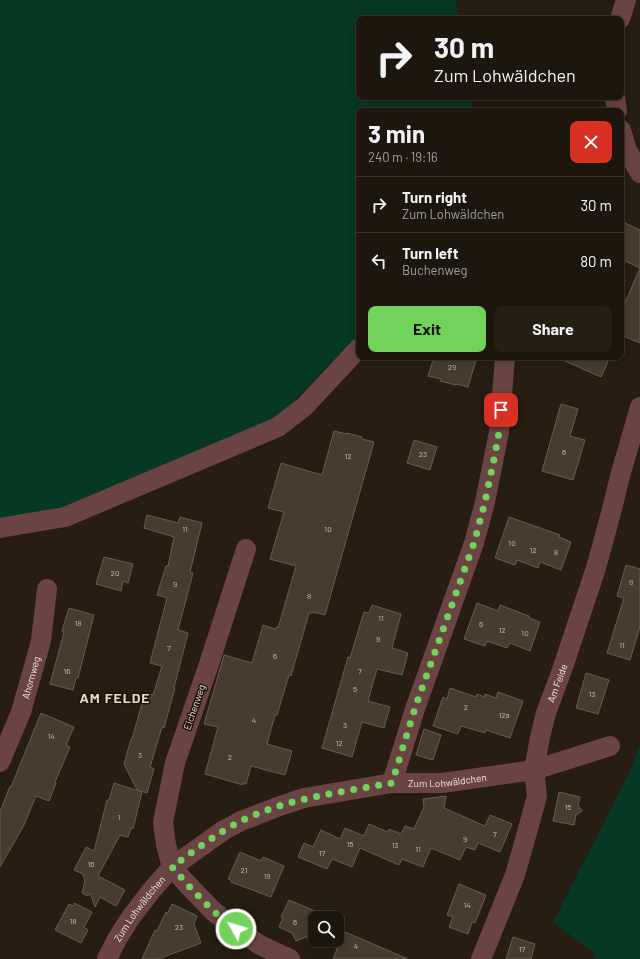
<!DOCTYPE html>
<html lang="en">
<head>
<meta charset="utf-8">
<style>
	:root { --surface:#1d160c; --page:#251f15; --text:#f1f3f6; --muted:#a09f9d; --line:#3b352d; --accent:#73d25c }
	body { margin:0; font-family:Barlow,sans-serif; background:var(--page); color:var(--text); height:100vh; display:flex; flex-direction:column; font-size:15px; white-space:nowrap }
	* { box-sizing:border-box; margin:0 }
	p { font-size:13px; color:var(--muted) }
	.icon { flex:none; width:22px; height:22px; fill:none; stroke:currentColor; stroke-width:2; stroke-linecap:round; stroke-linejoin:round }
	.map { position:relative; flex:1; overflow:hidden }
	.panel { position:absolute; left:356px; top:108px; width:268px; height:252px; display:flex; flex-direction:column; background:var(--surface); border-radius:8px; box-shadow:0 2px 10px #0003,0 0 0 1px var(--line) }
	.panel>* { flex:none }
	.guide { position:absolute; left:356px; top:16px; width:268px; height:84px; border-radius:8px; box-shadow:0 2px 10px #0003,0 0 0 1px var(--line); background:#1d160c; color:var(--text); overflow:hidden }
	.controls { position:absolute; left:308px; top:911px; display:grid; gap:8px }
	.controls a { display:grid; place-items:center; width:36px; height:36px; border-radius:8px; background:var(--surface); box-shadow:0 2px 10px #0003,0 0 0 1px var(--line); font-size:20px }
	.pin { position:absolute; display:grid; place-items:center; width:34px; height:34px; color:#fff; margin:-17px; border-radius:8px; box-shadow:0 2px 6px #0006 }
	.me { position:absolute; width:44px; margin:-22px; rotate:309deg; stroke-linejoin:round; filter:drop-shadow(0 0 3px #0008) }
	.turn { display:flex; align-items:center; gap:14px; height:84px; padding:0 12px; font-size:18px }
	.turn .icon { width:52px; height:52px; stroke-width:2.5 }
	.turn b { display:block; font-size:28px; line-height:34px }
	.round { display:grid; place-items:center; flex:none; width:42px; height:42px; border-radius:8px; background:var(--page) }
	.summary { display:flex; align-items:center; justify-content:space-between; height:68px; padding:0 12px }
	h1 { font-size:24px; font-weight:700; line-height:30px }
	.cta { display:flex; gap:8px; margin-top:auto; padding:8px 12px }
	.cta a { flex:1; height:46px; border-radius:8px; background:var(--accent); color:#111; font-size:16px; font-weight:700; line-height:46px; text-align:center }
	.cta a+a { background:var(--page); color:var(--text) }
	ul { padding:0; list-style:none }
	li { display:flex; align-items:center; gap:12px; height:56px; padding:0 12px; border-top:1px solid var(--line) }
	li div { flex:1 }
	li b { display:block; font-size:15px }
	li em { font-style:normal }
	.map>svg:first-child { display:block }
	.green { fill:#063823 }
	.building { fill:#473c2e; stroke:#695d4e }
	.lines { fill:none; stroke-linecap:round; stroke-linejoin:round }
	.minor { stroke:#6a4443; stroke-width:20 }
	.route { stroke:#73d25c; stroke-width:7; stroke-dasharray:0 12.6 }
	.labels { text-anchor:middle; stroke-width:3; stroke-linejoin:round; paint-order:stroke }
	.number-label { font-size:8px; fill:#c6beb4 }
	.street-label { font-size:10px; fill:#f0e9e1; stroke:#1d1407 }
	.district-label { font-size:14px; font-weight:bold; letter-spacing:1px; fill:#e7d9c8; stroke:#1d1407 }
</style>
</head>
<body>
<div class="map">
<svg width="640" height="959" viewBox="0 0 640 959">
	<rect width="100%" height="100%" fill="#271d10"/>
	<g class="green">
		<path d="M0,0h456l3,19h-100v78h111l2,14h-113v223l-86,88 -209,88 -64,12z"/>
		<path d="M640,744v215h-47l2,-5 -42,-32 76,-149z"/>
	</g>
	<g class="building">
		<path d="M621,221l19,9v38l-19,-9z"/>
		<path d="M640,268v75l-19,-8v-23z"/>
		<path d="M434,357h43l-9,30 -12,-3v1l-16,-4 1,-2 -13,-3z"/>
		<path d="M556,357h54l-9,20z"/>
		<path d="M561,404l17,5 -8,27 15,4 -12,40 -31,-9z"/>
		<path d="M334,431l13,3v-1l15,4v2l12,3 -49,173 -12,-3 -1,1h-3l-18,63 -2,-1 -12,40h-2l-8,29 25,7 -7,24 -34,-9 -5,18 -3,-1v2l-38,-11 13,-47 -14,-3 20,-69 28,8 11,-38 12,4 1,-2 2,1 18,-62 -26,-7 14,-47 -16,-4 13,-45 41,12z"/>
		<path d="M414,440l23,7 -7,23 -23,-7z"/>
		<path d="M147,515l31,8 2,-6 22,6 -12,49 3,1 -15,57 10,3 -14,55h1l-11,40 -2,-1 -12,40 4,2 -7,24 -10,-3 -13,-26 7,-25h1l13,-46 8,2 9,-29 -12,-3 17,-65 -10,-3 9,-29h2l6,-29 -30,-9z"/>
		<path d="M509,517l51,18 -1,2 12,5 -10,28 -21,-8 -2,6 -21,-8 -2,5 -20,-7z"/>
		<path d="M104,557l29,7 -5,19 -5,-2 -2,10 -25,-7z"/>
		<path d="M626,565l14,4v58l-10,33 -23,-7 17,-55 -7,-2z"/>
		<path d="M477,603l21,8 2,-6 29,11v2l11,4 -10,29 -20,-8 -3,5 -20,-7 -2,5 -21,-7z"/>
		<path d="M372,605l29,9 -9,34 16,5 -6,22 -25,-6 -9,32 22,6 -6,21 -22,-6 -10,35 -30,-9 26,-91 2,1 14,-46 5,1z"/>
		<path d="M69,608l25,7 -16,63h-2l-3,12 -23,-6 14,-52 -2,-1z"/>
		<path d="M586,673l23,7 -11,34 -22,-6z"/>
		<path d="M450,688l26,9 1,-3 7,3 1,-3 11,4 2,-6 25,9 -13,37 -24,-8 -1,3 -24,-7 -3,8 -25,-8 10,-29 4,2z"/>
		<path d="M41,713l33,14 -8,18 4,2 -15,35 1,1 -7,18 -13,-5 -12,29 -24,42v-55l10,-26 1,1z"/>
		<path d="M424,729l17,6 -8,25 -17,-5z"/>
		<path d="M114,783l28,9 -9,37 -2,-1 -3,9 -8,-2 -22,41 27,14 -9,16 -16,-9 -5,10 -5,-14 -2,3 -6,-3 3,-12 -2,-7 -9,-4 12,-23 8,4 13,-51h2z"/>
		<path d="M559,792l21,5 -2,8 4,6 -6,4 -2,10 -21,-4z"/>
		<path d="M446,796l-2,12 41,18 5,-11 22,9 -12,28 -22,-9 -3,7 -9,-3 -6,13 -29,-12 -8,19 -21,-8 -3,6 -39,-17 -8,19 -20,-8 -5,10 -29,-12 6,-14 9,4 8,-17 19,9 5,-11 19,8 5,-12 19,8 1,-3 12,5 4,-8 9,3 10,-22 -1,-8z"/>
		<path d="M240,852l21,9 2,-4 21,9 -13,31 -40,-15v-2l-3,-1z"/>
		<path d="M459,884l27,11 -11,28 -3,-1 -4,12 -19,-7 4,-10 -6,-2z"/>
		<path d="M289,900l26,11 -7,16 3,8 -15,6 -4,-8 -13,-6 4,-9 -2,-1z"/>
		<path d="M74,903l18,9 -8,15 4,3 -7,13 -26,-13 14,-26 4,2z"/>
		<path d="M172,904l25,12 -3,8 7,19 -43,16h-16l13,-29 2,1 9,-19 2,1z"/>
		<path d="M345,932l63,27h-75l4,-10 -2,-6 5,-1z"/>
		<path d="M513,937l22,7 -4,15h-25z"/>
	</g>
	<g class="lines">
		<g class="minor">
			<path d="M620,19l6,-19"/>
			<path d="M615,97l2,14"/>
			<path d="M621,130l6,20 13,23"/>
			<path d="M0,528l65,-11 213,-90 27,-21 54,-58"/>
			<path d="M246,549l-37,115 -34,99 -12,59 3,23 6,22 15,17 26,27 23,18 24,16 30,14"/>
			<path id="s1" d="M0,762l21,-50 20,-71 6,-52"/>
			<path d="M392,783l23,-74 59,-166 11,-41 14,-70 6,-75"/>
			<path id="s2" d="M107,959l10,-20 14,-22 20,-26 21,-24 52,-37 17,-9 39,-15 24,-8 88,-15h50l92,-13 76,-24"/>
			<path id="s3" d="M481,959l34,-84 11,-39 11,-40 -3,-26 6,-33 6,-24 16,-43 34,-102 16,-59 8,-33 20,-69"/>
		</g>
	</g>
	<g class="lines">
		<path class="route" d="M236,929l-23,-18 -26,-27 -15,-17c22,-16 45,-34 69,-46 47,-23 100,-29 151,-38l23,-75 59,-165 11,-41 10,-48 4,-22 2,-22"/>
	</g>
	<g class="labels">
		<g class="number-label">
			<text x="452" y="370">29</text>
			<text x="564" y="455">6</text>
			<text x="423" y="457">23</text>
			<text x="348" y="459">12</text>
			<text x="185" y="532">11</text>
			<text x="328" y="532">10</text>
			<text x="512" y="546">10</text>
			<text x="533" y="553">12</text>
			<text x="556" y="555">8</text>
			<text x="115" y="576">20</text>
			<text x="631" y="585">9</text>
			<text x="175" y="587">9</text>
			<text x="309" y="599">8</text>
			<text x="381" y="621">11</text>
			<text x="78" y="626">18</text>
			<text x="481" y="627">6</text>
			<text x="502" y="633">12</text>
			<text x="525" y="636">10</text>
			<text x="378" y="642">9</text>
			<text x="622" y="648">11</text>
			<text x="169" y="651">7</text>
			<text x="275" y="659">6</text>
			<text x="67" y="674">16</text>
			<text x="360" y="674">7</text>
			<text x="355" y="692">5</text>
			<text x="592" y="697">13</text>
			<text x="466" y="710">2</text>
			<text x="504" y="718">12a</text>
			<text x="254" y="723">4</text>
			<text x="345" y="728">3</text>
			<text x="51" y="739">14</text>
			<text x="339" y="746">12</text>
			<text x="140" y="758">3</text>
			<text x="230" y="760">2</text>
			<text x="568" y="810">15</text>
			<text x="119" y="820">1</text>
			<text x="495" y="837">7</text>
			<text x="465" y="842">9</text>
			<text x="350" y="847">15</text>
			<text x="395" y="848">13</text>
			<text x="418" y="852">11</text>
			<text x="322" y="856">17</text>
			<text x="91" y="867">16</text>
			<text x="244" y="873">21</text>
			<text x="267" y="879">19</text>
			<text x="467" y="908">14</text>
			<text x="73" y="924">18</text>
			<text x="295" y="925">6</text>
			<text x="179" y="930">23</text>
			<text x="356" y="949">4</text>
			<text x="522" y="952">17</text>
		</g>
		<g class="street-label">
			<text dy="4" stroke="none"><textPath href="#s1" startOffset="90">Ahornweg</textPath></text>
			<text dy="4" stroke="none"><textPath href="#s3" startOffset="289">Am Felde</textPath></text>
			<text transform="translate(194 707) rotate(-71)" y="4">Eichenweg</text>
			<text dy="4" stroke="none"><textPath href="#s2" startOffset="408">Zum Lohwäldchen</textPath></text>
			<text dy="4" stroke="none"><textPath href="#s2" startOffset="60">Zum Lohwäldchen</textPath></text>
		</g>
		<g class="district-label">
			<text x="115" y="703">AM FELDE</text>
		</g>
	</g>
</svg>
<div class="controls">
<a><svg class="icon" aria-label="search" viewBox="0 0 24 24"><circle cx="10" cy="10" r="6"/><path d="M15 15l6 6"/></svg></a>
</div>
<div class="pin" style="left:501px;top:410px;background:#d93025"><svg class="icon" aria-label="arrive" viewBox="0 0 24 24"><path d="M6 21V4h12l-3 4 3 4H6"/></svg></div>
<svg class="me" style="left:236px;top:929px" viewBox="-20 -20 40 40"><circle r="17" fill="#73d25c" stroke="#fff" stroke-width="3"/><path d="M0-11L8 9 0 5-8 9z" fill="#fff"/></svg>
<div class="guide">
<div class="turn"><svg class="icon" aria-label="right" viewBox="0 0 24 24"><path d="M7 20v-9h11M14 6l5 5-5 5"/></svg><div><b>30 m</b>Zum Lohwäldchen</div></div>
</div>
<section class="panel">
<div class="summary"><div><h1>3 min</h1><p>240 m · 19:16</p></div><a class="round" style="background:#d93025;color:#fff"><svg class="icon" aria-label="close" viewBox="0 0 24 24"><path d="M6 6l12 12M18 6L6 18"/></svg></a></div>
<ul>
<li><svg class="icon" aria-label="right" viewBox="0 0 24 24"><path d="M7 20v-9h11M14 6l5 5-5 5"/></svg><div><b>Turn right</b><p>Zum Lohwäldchen</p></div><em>30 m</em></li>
<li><svg class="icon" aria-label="left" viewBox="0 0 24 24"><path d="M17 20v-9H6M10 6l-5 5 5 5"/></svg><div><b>Turn left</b><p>Buchenweg</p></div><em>80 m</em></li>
</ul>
<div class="cta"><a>Exit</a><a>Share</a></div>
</section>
</div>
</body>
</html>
